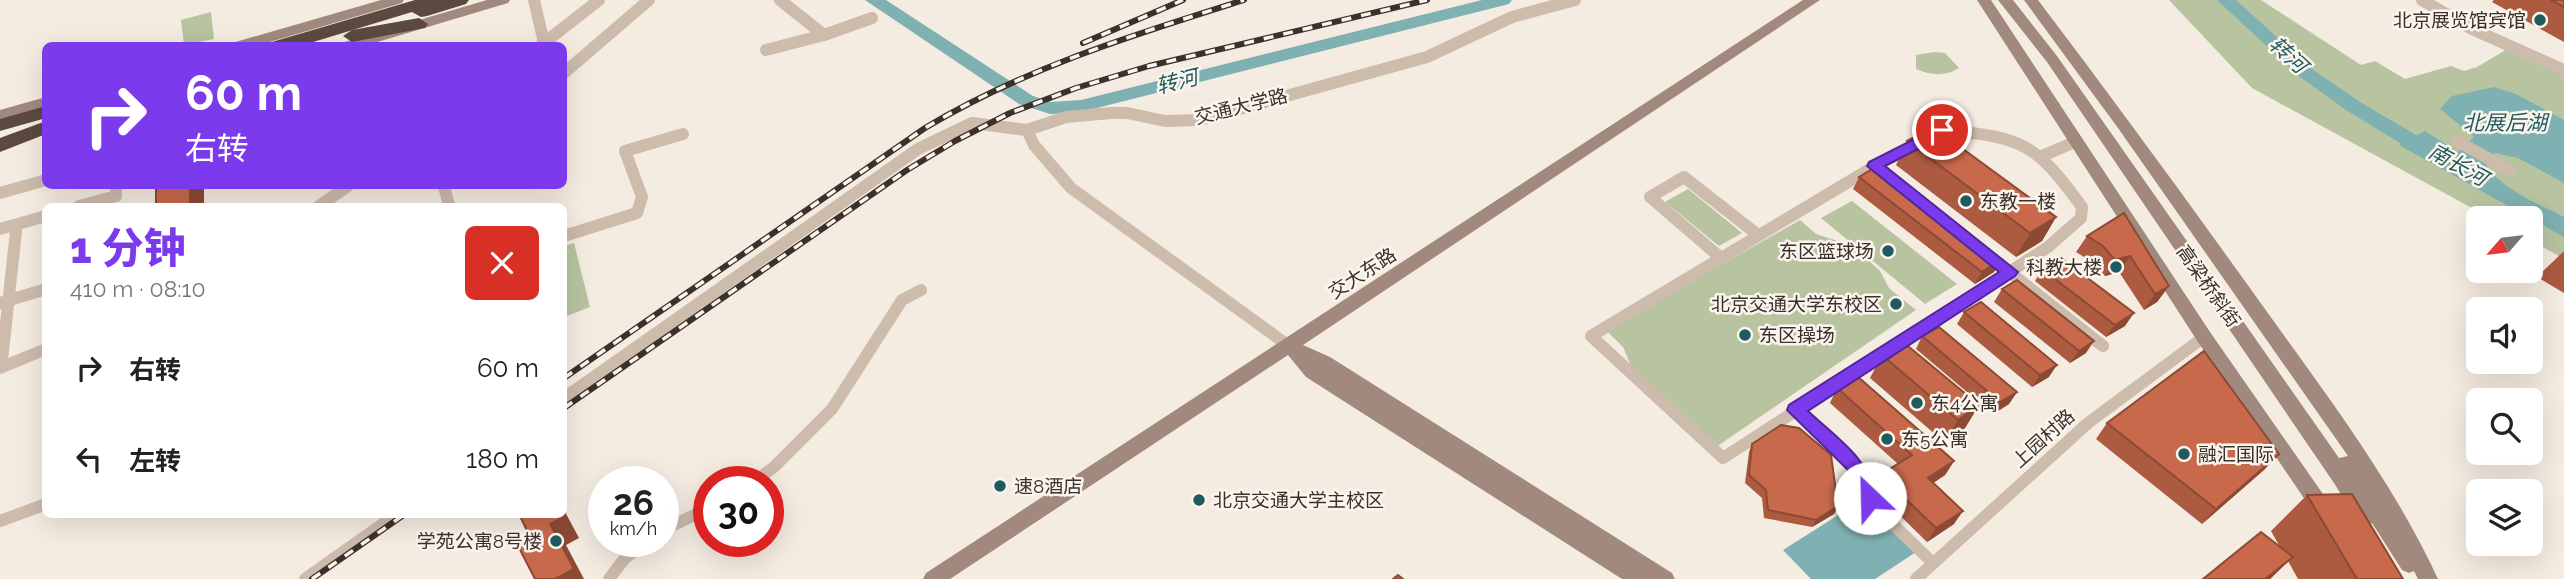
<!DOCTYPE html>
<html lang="zh">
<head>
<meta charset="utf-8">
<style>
	:root { --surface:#fff; --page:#f6f6f6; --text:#222; --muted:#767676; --accent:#7c3aed }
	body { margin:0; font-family:Raleway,"Noto Sans SC",sans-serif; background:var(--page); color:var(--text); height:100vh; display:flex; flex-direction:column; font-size:26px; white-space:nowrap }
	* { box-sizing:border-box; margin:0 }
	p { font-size:23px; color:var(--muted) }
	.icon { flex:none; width:38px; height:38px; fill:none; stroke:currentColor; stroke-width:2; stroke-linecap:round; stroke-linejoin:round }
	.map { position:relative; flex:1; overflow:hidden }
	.drawer { position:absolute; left:42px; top:203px; width:525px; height:315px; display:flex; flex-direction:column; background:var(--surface); border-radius:10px; box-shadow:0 7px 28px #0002 }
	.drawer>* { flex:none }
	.guide { position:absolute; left:42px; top:42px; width:525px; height:147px; border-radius:10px; box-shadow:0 7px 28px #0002; background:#7c3aed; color:#fff; overflow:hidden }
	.needle { width:46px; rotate:242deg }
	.tools { position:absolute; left:2466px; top:206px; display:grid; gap:14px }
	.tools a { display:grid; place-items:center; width:77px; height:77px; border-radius:10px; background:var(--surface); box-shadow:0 7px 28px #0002; font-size:35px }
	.speed { position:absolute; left:588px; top:466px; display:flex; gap:14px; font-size:35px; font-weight:700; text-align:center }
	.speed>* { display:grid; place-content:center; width:91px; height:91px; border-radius:50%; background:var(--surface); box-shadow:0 7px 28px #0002; line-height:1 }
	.speed small { font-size:18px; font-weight:400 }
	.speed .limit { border:10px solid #d22; background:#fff; color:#111 }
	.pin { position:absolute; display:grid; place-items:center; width:60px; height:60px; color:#fff; margin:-30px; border:4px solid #fff; border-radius:50%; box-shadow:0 2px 7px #0007 }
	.me { position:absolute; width:77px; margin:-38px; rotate:336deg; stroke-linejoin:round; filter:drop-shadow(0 0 5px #0008) }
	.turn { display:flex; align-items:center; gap:24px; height:147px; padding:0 28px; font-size:32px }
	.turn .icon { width:91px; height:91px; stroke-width:2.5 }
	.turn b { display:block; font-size:49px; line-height:60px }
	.round { display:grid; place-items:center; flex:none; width:74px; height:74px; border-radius:10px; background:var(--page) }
	.summary { display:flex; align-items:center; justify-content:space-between; height:119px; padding:0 28px }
	h1 { font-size:42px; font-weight:800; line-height:52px; color:var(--accent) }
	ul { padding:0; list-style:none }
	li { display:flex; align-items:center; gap:21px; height:91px; padding:0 28px }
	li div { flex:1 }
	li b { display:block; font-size:26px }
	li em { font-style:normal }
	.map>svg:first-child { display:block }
	.green { fill:#b8c4a0 }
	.water { fill:#7fb0b2 }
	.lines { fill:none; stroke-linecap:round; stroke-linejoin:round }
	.river { fill:#7fb0b2; fill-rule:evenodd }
	.street { stroke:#cdbbac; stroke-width:12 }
	.secondary { fill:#a18a7d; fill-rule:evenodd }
	.highway { fill:#5c4a42; fill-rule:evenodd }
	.rail-casing { stroke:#3b302b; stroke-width:6 }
	.rail { stroke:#fbf5ee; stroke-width:3.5; stroke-dasharray:10; stroke-linecap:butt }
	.wall { fill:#ac5a40 }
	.shaded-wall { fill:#8c4a34 }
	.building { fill:#c8694b; stroke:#8c4a34; stroke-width:2 }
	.route { fill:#7c3aed; stroke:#51269a; stroke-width:2 }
	.poi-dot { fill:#1f5a5e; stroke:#fbf5ee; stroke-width:2.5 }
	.labels { text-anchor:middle; stroke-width:5; stroke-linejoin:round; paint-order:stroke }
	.poi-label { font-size:19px; fill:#3b302b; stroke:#fbf5ee; text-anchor:start }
	.street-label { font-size:19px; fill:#3b302b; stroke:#fbf5ee }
	.water-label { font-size:21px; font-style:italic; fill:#1f5a5e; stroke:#fbf5ee }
</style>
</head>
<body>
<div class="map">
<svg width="2564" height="579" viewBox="0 0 2564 579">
	<rect width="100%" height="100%" fill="#f4ebe1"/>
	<g class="green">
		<path d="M2169,0h92l100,65 14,-4 30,18 46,-13 13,5 13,-4 32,-19 55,27v184l-33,-19 -1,-21h-38l-240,-131z"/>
		<path d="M211,12l3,27 -30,6 -3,-25z"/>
		<path d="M1934,52l11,1 14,15c-14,9 -30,7 -43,1v-14z"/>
		<path d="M1688,189l54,44 -23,13 -54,-44z"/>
		<path d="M1852,201l105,83 -32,20 -104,-86z"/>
		<path d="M1800,220l16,14 25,8 24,15 15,14 9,17 27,22 -200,137 -82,-74 -11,-26 -17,-17z"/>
		<path d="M574,243l16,64 -26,10v-71z"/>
	</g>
	<g class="water">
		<path d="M2494,87l22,7 48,26v63l-46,-25 -23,-5 -9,13c19,25 51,37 78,51v20l-165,-92 26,-14 33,21 16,-15 -34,-28 12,-13z"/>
		<path d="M1862,500l54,52 -41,27h-64l-28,-29z"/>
	</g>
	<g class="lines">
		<g class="river">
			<path d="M865,0h21l147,96 18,6 30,-2 401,-100h30l-3,4 -428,108 -31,2 -31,-10z"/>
			<path d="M2217,0h19l76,69 48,33 80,47 3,5 -3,5h-14l-80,-49 -46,-33z"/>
		</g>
		<g class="street">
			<path d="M534,0l10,43 -3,2"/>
			<path d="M780,0l44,35"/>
			<path d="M2422,0l50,29 92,41"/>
			<path d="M544,43l55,-43"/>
			<path d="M766,50l58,-15 48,-17"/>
			<path d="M564,73l85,-73"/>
			<path d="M1942,130c80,7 93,12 140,77l-1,11 -33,29 -325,211 -132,-122 284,-170z"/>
			<path d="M2457,141l52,29"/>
			<path d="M2042,156l35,-15"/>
			<path d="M444,186l5,20"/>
			<path d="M0,193l46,-13"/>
			<path d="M79,206l37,-10v-10"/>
			<path d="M319,206l29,-20"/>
			<path d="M0,229l46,-13"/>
			<path d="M564,236l73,-23 5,-16 -17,-46 58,-17"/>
			<path d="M1988,255l115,91"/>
			<path d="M1721,258l-71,-61 34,-20 74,58"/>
			<path d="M0,303l46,-14"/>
			<path d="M1289,346l-218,-158 -37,-43 -7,-15 39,-13 45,-4h16l38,8 35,-1 227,-63 85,-40 63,-17"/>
			<path d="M2,360l14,-129"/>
			<path d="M0,368l46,-19"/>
			<path d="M564,398l354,-249 54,-26 55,7"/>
			<path d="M1795,410l62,57 18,40 58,56"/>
			<path d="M755,481l19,-14 58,-58 70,-109 19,-10"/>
			<path d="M0,521l46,-17"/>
			<path d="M663,530l46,-22"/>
			<path d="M305,579l92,-65"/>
			<path d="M609,579l16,-21 24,-17"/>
			<path d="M1916,579l172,-156 116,-86"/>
		</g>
		<g class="secondary">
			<path d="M381,0h23l-2,3 -146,43h-26l2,-3z"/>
			<path d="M487,0h23l-2,3 -144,43h-25l2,-3z"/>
			<path d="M1803,0h17l-517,345 27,12 342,216 3,6h-53l-316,-202 -18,-22 -338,224h-27l3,-6z"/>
			<path d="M1977,0h14l219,332 122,175 3,6 -3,6 -7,3 -7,-3 -120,-177z"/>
			<path d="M1998,0h15l44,56 282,402 9,-2 -230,-328 -94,-128h14c79,104 156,210 232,316 61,85 124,168 168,263h-20l-4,-8 -5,2 -7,-3 -30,-47 -7,3 -7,-3 -22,-37 -289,-424z"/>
			<path d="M46,97v10l-46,13v-10z"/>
		</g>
		<g class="highway">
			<path d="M415,0h54l-3,4 -39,12 -6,1 -9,-5 -112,34h-31l3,-4z"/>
			<path d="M419,18l9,6 -3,4 -73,14 -9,-6 9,-6z"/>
			<path d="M46,106v12l-46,13v-12z"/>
			<path d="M46,121v13l-46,18v-14z"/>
		</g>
		<defs>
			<g id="rail">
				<path d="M1083,43l100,-43"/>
				<path d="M564,378l361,-250c100,-60 208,-93 319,-128"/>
				<path d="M564,408l343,-238 48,-29 55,-28 66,-25 73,-22 278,-66"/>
				<path d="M312,579l93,-65"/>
			</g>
		</defs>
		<use href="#rail" class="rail-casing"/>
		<use href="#rail" class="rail"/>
	</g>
	<g class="wall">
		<path d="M2494,0h70v42l-72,-40z"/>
		<path d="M1907,141l149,76 -14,24 -26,16 -120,-92z"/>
		<path d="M1859,177l142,82 -7,13 -19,12 -122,-95z"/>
		<path d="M2124,213l45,73 -12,16 -13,8 -25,-38 -14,4 -13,-14 -16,-10 11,-16z"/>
		<path d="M2564,251v42l-27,-16z"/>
		<path d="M2042,269l83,57 -19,11 -71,-56z"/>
		<path d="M2002,289l84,64 -16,10 -76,-61z"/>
		<path d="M1964,312l85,65 -17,10 -75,-63z"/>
		<path d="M1922,336l95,56 -8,12 -16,10 -77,-65z"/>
		<path d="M1882,355l97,50 -14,23 -21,14 -74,-64z"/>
		<path d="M1837,388l117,73 -9,14 -12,8 21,41 -27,18 -47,-46 -5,-10 8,-13 15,-9 -68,-61z"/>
		<path d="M2107,423l158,46 -63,55 -106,-85z"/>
		<path d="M1752,444l86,62 -4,8 -22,13 -48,-9 -2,-20 -17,-15 4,-31z"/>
		<path d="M2307,495l96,84h-105l-10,-18 -18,18h-5l15,-32 -9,-16z"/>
	</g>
	<g class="shaded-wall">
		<path d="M190,186h12l2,2v18h-14z"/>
		<path d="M2056,217l-14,24 -26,16 14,-24z"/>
		<path d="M2130,256l-11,16 -14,4 10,-16z"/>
		<path d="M2001,259l-7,13 -19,12 7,-12z"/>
		<path d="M2169,286l-12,16 -13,8 11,-16z"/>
		<path d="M2134,313l-9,13 -19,11 9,-12z"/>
		<path d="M2094,341l-8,12 -16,10 9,-12z"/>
		<path d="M2057,365l-8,12 -17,10 8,-12z"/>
		<path d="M2017,392l-8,12 -16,10 7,-12z"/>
		<path d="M1979,405l-14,23 -21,14 14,-22z"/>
		<path d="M2279,454l-14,15 -63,55 14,-15z"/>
		<path d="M1954,461l-9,14 -25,17 8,-14z"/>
		<path d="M1838,506l-4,8 -22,13 4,-7z"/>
		<path d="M564,510l15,28 -13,7 18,34h-29l-5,-55 14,-10z"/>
		<path d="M1963,511l-9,13 -27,18 9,-14z"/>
		<path d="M2293,557l-23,22h-5z"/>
	</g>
	<g class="building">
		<path d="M2551,0h13v7z"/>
		<path d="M1933,127l123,90 -26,16 -123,-92z"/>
		<path d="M1877,166l124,93 -19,13 -123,-95z"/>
		<rect x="156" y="186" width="34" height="20"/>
		<path d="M2124,213l45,73 -14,8 -25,-38 -15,4 -12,-14 -16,-10z"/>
		<path d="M2061,258l73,55 -19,12 -73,-56z"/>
		<path d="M2017,280l77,61 -15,10 -77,-62z"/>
		<path d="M1981,302l76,63 -17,10 -76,-63z"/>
		<path d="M1939,327l78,65 -17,10 -78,-66z"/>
		<path d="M1903,342l76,63 -21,15 -76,-65z"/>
		<path d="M2204,351l75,103 -63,55 -109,-86z"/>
		<path d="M1857,376l97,85 -26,17 35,33 -27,17 -48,-46 -5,-9 29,-18 -75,-67z"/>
		<path d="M1781,425l18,3 32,27 7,51 -22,14 -48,-10 -2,-20 -17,-15 3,-31z"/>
		<path d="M2352,494l51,85h-46l-50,-84z"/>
		<path d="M519,514h44l1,3 -14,7 24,45 -19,10h-20l-19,-37 13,-7z"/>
		<path d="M2261,532l32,25 -28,22h-62z"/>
		<path d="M1398,575l5,4h-10z"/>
	</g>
	<path class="route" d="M1942,125l5,2 2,3 -2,4 -62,32 133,106 -3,4 -207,135c31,29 58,45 71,87l-3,5 -6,3 -6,-3 -14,-31 -63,-62 2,-5 210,-133 -132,-106 2,-4z"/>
	<g class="poi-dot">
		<circle cx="2540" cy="20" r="7"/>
		<circle cx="1966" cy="201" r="7"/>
		<circle cx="1888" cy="251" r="7"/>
		<circle cx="2116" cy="267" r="7"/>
		<circle cx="1896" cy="304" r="7"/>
		<circle cx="1745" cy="335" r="7"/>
		<circle cx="1917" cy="403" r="7"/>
		<circle cx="1887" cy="439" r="7"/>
		<circle cx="2184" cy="454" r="7"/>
		<circle cx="1000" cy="486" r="7"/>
		<circle cx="1199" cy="500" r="7"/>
		<circle cx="556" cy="541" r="7"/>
	</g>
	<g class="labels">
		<g class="poi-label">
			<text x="2526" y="27" text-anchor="end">北京展览馆宾馆</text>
			<text x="1980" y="208">东教一楼</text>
			<text x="1874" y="258" text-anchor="end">东区篮球场</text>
			<text x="2102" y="274" text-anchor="end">科教大楼</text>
			<text x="1882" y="311" text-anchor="end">北京交通大学东校区</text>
			<text x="1759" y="342">东区操场</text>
			<text x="1931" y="410">东4公寓</text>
			<text x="1901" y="446">东5公寓</text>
			<text x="2198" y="461">融汇国际</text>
			<text x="1014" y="493">速8酒店</text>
			<text x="1213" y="507">北京交通大学主校区</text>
			<text x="542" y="548" text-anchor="end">学苑公寓8号楼</text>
		</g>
		<g class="street-label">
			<text transform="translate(1241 106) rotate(-14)" y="7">交通大学路</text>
			<text transform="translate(1362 273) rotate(-33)" y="7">交大东路</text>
			<text transform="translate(2209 286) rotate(55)" y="7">高梁桥斜街</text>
			<text transform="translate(2043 438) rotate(-42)" y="7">上园村路</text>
		</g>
		<g class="water-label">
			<text transform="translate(2288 55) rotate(42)" y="7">转河</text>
			<text transform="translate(1177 82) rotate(-14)" y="7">转河</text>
			<text x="2505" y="130">北展后湖</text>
			<text transform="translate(2458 165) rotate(29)" y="7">南长河</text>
		</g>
	</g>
</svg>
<div class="tools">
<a><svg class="needle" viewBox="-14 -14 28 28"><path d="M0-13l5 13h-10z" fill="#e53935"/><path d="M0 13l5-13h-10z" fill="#767676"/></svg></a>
<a><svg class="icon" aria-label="sound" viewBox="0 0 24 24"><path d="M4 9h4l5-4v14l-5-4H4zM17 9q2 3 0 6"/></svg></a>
<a><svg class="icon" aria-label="search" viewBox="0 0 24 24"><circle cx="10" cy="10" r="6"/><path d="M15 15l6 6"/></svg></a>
<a><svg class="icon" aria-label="layers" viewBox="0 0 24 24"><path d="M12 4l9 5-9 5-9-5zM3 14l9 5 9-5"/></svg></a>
</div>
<div class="speed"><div>26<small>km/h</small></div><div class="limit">30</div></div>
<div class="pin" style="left:1942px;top:130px;background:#d93025"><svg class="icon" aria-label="arrive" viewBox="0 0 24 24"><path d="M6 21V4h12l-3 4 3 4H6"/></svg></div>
<svg class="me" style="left:1870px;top:498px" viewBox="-20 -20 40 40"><circle r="19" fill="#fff"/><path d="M0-13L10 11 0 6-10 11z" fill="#7c3aed"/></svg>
<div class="guide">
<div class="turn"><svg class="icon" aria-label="right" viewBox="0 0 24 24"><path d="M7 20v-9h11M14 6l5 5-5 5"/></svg><div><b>60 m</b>右转</div></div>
</div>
<section class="drawer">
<div class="summary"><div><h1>1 分钟</h1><p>410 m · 08:10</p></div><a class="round" style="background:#d93025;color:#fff"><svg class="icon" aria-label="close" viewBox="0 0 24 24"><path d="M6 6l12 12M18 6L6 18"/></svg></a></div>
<ul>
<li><svg class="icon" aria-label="right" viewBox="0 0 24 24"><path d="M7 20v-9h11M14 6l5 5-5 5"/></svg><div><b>右转</b></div><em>60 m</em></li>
<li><svg class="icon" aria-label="left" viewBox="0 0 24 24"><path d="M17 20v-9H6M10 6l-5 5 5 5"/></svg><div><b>左转</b></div><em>180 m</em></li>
</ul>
</section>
</div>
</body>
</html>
